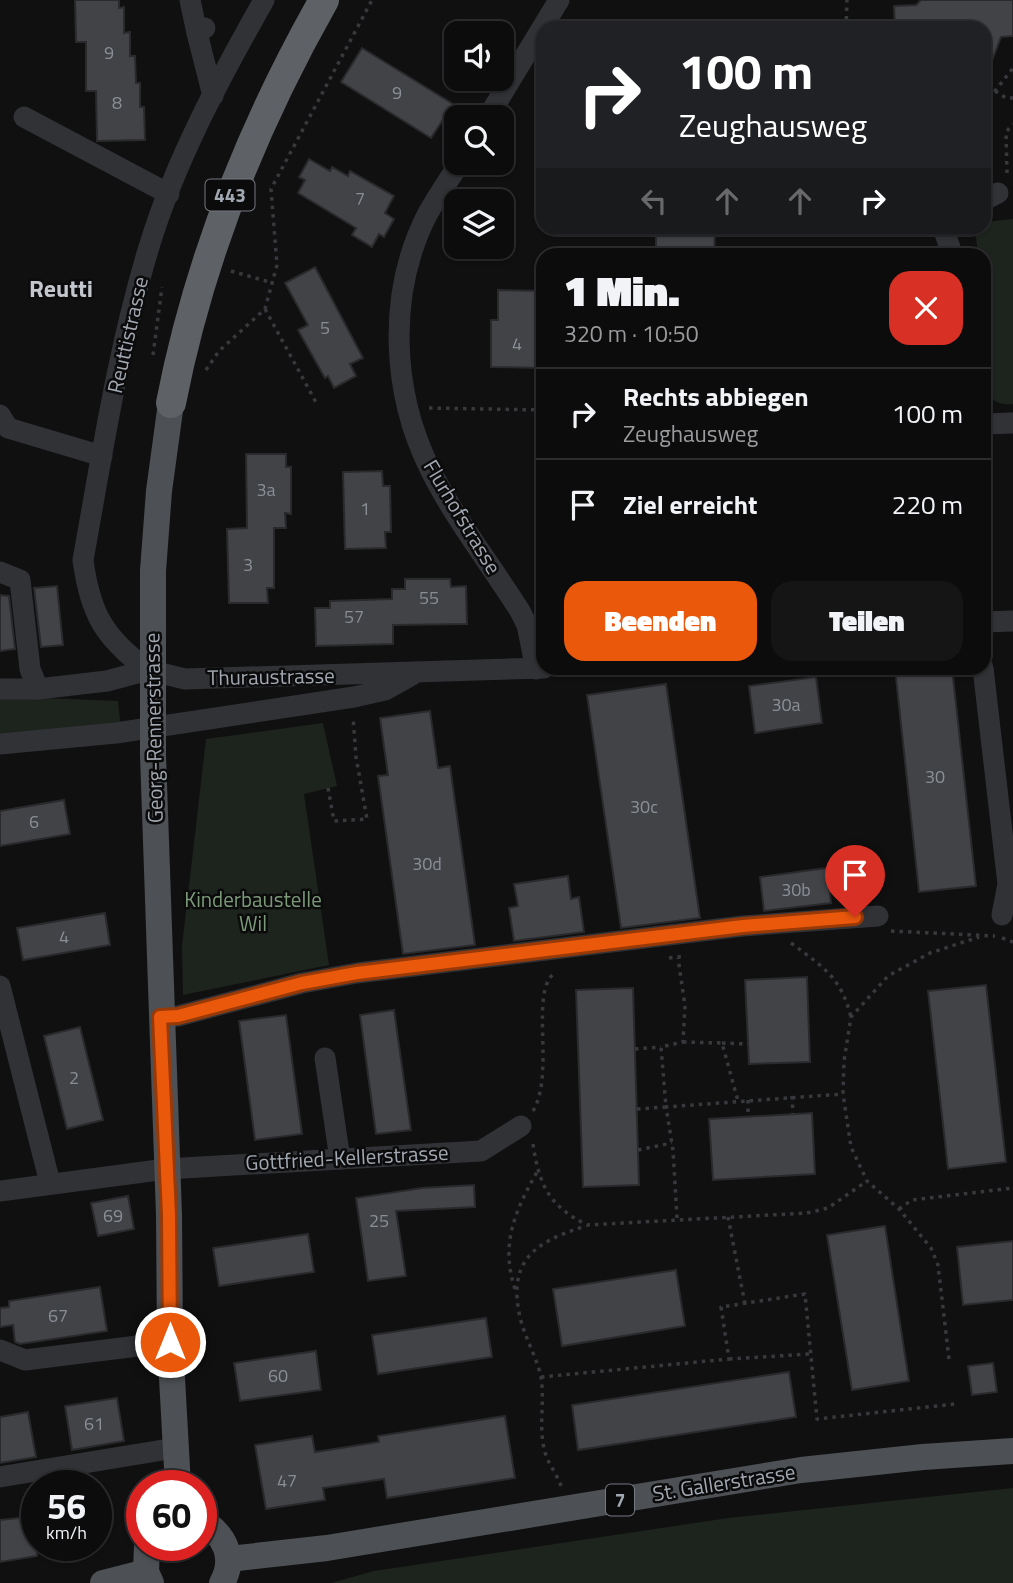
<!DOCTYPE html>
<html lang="de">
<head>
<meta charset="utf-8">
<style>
	:root { --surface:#0c0c0d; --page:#151516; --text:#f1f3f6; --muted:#9a9b9d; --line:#2c2c2e; --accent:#ea580c }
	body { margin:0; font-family:"Titillium Web",sans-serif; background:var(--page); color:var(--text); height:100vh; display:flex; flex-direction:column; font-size:26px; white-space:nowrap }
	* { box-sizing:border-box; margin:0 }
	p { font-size:23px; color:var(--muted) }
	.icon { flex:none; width:38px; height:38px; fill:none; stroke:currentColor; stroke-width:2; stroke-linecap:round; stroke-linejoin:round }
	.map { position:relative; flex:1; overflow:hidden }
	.sheet { position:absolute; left:536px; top:248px; width:455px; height:427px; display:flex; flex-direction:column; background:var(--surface); border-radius:21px; box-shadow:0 2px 5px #0004,0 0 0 2px var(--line) }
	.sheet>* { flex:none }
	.hud { position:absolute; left:536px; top:21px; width:455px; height:214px; border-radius:21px; box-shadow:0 2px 5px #0004,0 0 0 2px var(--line); background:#202124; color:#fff; overflow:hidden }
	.buttons { position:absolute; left:444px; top:21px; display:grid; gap:14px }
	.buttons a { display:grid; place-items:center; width:70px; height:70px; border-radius:14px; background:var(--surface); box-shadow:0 2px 5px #0004,0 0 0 2px var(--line); font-size:35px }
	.speed { position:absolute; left:21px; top:1470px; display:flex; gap:14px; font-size:35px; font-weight:700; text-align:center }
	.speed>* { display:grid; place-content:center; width:91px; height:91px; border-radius:50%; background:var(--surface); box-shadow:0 2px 5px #0004,0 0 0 2px var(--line); line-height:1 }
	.speed small { font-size:18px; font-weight:400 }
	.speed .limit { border:10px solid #d22; background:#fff; color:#111 }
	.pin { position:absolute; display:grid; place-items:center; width:60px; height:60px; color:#fff; margin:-72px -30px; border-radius:50% 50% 50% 0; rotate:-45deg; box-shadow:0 0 7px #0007 }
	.pin .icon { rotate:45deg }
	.me { position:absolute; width:77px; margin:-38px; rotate:0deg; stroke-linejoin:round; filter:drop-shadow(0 0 5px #0008) }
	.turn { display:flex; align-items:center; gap:24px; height:147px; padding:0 28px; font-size:32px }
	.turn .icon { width:91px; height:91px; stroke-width:2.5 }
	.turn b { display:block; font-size:49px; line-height:60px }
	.lanes { display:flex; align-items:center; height:66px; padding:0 28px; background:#0003; justify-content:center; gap:35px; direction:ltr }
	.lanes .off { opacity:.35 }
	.round { display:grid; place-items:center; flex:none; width:74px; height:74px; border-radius:21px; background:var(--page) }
	.head { display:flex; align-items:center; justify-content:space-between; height:119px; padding:0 28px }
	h1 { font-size:42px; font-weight:800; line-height:52px }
	.action { display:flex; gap:14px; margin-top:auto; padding:14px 28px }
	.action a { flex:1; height:80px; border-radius:21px; background:var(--accent); color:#fff; font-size:28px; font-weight:800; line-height:80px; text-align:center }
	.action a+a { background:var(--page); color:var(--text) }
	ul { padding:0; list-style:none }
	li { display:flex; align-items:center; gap:21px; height:91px; padding:0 28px; border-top:2px solid var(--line) }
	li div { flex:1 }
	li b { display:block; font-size:26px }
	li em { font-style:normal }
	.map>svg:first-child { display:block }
	.green { fill:#1d231d }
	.building { fill:#414347; stroke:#2a2a2d; stroke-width:2 }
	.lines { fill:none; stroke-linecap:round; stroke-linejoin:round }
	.path { stroke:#37393c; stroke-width:3.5; stroke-dasharray:3.5 5; stroke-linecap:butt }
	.minor { stroke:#313236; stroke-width:21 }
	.major { stroke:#4d5054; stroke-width:26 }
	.highway { stroke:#5e6166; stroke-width:30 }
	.major-bridge { stroke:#4d5054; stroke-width:26 }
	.route-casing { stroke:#983908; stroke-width:18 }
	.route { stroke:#ea580c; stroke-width:12 }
	.labels { text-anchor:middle; stroke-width:5; stroke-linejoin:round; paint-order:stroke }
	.number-label { font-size:18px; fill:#8a8f96 }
	.shield { fill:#0b0b0c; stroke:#757980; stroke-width:2 }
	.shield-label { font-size:19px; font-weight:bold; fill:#a2a8b1 }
	.street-label { font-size:21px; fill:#a2a8b1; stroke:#0b0b0c }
	.park-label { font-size:21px; fill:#7c9a7a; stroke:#0b0b0c }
	.quarter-label { font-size:24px; font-weight:bold; fill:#c3c6cd; stroke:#0b0b0c }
</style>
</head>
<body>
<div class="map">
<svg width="1013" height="1583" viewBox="0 0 1013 1583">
	<rect width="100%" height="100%" fill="#101011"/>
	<g class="green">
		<path d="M1013,219v185c-12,1 -20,-1 -26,-13l-3,-135 -6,-1 -3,-27h9v-6z"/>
		<path d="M0,682l23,15 95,4 3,28 -121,6z"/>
		<path d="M323,723l14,63 -33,8 25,171 -146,30 -1,-49 24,-207z"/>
		<path d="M1013,1488v95h-682l43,-12 354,-53z"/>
	</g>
	<g class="building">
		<path d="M75,0h44v8l5,-1v26l6,-1v24h5l1,27h4v24h4l1,33 -48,1 -1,-50h-10v-49h-10z"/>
		<path d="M921,0h92v36l-12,1 -16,42 -1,-51h-89l-1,-22 22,-1z"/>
		<path d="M362,48l91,56 -22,34 -90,-56z"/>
		<path d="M309,159l21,12 2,-4 16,9 2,-5 44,25 -9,17 9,6 -10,18 -5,-3 -7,13 -20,-12 4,-7 -58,-35 7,-13 -6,-3z"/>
		<path d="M656,228h59l-1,28h-58z"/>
		<path d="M315,267l48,91 -13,6 6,12 -22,12 -6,-12 -3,2 -27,-48 10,-5 -23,-42z"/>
		<path d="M498,290l44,1v77l-51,-1v-47h7z"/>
		<path d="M246,454h40v13h5v47l-6,-1 1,15h-12v60h-7l1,15h-39l-2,-74 20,-1z"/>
		<path d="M382,471l1,15h7l1,46h-6l1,16 -41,1 -2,-77z"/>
		<path d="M405,579h45l1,8 15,-1 1,38 -74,1v19l-77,2 -1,-38h15v-7l62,-2v-10h13z"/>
		<path d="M57,586l6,59 -22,2 -7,-59z"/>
		<path d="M0,595l9,1 6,53 -15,2z"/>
		<path d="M895,668h57l24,218 -57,6z"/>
		<path d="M816,677l6,46 -67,10 -6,-47z"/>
		<path d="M666,684l34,234 -79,10 -34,-233z"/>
		<path d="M430,711l8,57 12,-2 25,179 -72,9 -25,-178 10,-1 -8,-57z"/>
		<path d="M64,800l6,34 -70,12v-35z"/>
		<path d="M827,868l4,35 -67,8 -4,-34z"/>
		<path d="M568,876l3,23 8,-2 5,35 -70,9 -5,-33 9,-2 -4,-22z"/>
		<path d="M105,913l5,32 -87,15 -6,-32z"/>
		<path d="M807,977l3,85 -61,2 -4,-84z"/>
		<path d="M986,985l20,177 -58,7 -20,-178z"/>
		<path d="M633,988l6,197 -56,2 -7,-197z"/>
		<path d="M394,1010l17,120 -35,4 -16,-119z"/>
		<path d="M286,1015l16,119 -47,6 -16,-119z"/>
		<path d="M80,1027l23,93 -36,9 -23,-93z"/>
		<path d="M812,1113l3,61 -102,6 -4,-61z"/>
		<path d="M474,1185l1,22 -79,4 10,65 -38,5 -12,-83 66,-10z"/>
		<path d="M128,1196l6,33 -36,7 -7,-33z"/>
		<path d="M885,1226l24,155 -57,9 -25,-155z"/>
		<path d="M308,1234l6,38 -95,14 -6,-38z"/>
		<path d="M1013,1241v59l-50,5 -6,-58z"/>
		<path d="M676,1270l9,56 -123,20 -9,-57z"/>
		<path d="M100,1287l7,44 -87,13 -5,-2 -2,-17 -13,2v-19l9,-1v-6z"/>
		<path d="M486,1318l6,39 -114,17 -6,-39z"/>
		<path d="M316,1351l5,39 -81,11 -6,-38z"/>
		<path d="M993,1363l4,29 -25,3 -4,-29z"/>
		<path d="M789,1372l7,45 -218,33 -6,-45z"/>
		<path d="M117,1398l7,43 -52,9 -7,-44z"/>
		<path d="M28,1412l8,45 -36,6v-46z"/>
		<path d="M505,1416l10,62 -128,20 -3,-19 -61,9 2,12 -59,9 -11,-64 57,-9 3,16 64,-10 -1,-6z"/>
		<path d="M37,1516v40l-37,6v-42z"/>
	</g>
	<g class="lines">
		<g class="path">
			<path d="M846,28l1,-28"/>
			<path d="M995,91l11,7h7"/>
			<path d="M984,105l29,-37"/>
			<path d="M1007,173l-1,-41 7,-8"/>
			<path d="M231,271l42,12"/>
			<path d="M265,309l53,97"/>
			<path d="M153,355l9,-68"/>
			<path d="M206,370l13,-19 46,-42 12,-44 -6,-76 101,-189"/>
			<path d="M429,408l113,2"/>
			<path d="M328,788l6,33 33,-2 -11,-62 -3,-40"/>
			<path d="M891,931l104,5"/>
			<path d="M1002,938l11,4"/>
			<path d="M791,943c32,24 50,34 60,74"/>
			<path d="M669,958l17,-2"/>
			<path d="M683,1042l39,1 16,58"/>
			<path d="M722,1043l26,1"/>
			<path d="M635,1049l26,-2"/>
			<path d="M792,1096l1,18"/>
			<path d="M748,1100v17"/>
			<path d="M637,1109l29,-2 -5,-60 22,-5 2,-36 -7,-48"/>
			<path d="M533,1111c23,-38 -5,-122 23,-139"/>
			<path d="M533,1144c6,41 16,62 54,81l220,-12 21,-5 39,-27"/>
			<path d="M638,1150l34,-7"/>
			<path d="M899,1209l13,-9 101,-12"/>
			<path d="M728,1217l17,87"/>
			<path d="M677,1218l-4,-68 -7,-43 177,-13"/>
			<path d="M515,1289c-15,-45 0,-78 22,-117"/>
			<path d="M729,1359l81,-5"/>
			<path d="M949,1359l-11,-94 -7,-17 -32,-39 -32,-28 -16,-34 -8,-53 1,-33 7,-44 37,-41 42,-23 49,-16"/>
			<path d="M541,1377l188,-18 -8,-52 84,-13 12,125 138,-15"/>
			<path d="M561,1486c-4,-12 -13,-22 -16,-34 -7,-24 0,-50 -4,-75 -4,-19 -15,-37 -20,-56 -15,-59 12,-79 65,-95"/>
		</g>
		<g class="minor">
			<path d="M190,0l7,33"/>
			<path d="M205,28l-8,5 16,63"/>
			<path d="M24,117l145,77"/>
			<path d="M488,117l71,-117"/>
			<path d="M460,163c-11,16 -22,33 -32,50 -41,79 -37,179 3,258 24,48 60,94 89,140l7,14 9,44"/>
			<path d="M984,200l14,-7"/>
			<path d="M943,228l10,28"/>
			<path d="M0,415l8,13 94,28"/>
			<path d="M984,424l29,-1"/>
			<path d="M0,572l20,8 10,89 8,20"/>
			<path d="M984,622l29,-1"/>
			<path d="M983,668l25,216 -6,31"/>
			<path d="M148,670c-44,-32 -58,-57 -65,-110 19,-105 35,-211 66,-313 26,-86 71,-169 115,-247"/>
			<path d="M0,689h38l69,-8 41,-11 37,9 359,-11"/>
			<path d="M0,744l116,-11 238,-36 31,-7 27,-15"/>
			<path d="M0,986l50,197"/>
			<path d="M161,1017l17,-1 124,-33 55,-10 386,-47 135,-10"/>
			<path d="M325,1058l15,101"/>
			<path d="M0,1191l166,-22 315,-18 40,-25"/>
			<path d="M0,1350l25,10 145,-18"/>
			<path d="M0,1477l175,-29"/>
		</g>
		<g class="major">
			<path d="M153,571l6,-80 12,-88"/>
			<path d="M153,755l16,460 1,127 8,144"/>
			<path d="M201,1521c24,13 35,37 21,62"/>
			<path d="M147,1545l-1,27 5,11"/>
			<path d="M229,1559l98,-11 474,-78 122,-13 90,-6"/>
			<path d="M103,1583l43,-11"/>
		</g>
		<path class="highway" d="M171,403c28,-144 81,-276 153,-403"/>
		<path class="major-bridge" d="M153,755v-184"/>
	</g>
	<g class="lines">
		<defs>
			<path id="route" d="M170,1342l-1,-127 -9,-198 18,-1 124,-33 55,-10 386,-47 112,-9"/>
		</defs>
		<use href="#route" class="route-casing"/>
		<use href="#route" class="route"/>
	</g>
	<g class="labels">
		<g class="number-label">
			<text x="109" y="59">9</text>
			<text x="397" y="99">9</text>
			<text x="117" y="109">8</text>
			<text x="360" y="205">7</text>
			<text x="325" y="334">5</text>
			<text x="517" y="350">4</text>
			<text x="266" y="496">3a</text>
			<text x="365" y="515">1</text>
			<text x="248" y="571">3</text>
			<text x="429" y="604">55</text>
			<text x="354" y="623">57</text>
			<text x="786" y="711">30a</text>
			<text x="935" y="783">30</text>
			<text x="644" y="813">30c</text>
			<text x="34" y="828">6</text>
			<text x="427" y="870">30d</text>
			<text x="796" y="896">30b</text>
			<text x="64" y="943">4</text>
			<text x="74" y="1084">2</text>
			<text x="113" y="1222">69</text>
			<text x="379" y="1227">25</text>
			<text x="58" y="1322">67</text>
			<text x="278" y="1382">60</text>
			<text x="94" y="1430">61</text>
			<text x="287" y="1487">47</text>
		</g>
		<g class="shield">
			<rect x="205.5" y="179.5" width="49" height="31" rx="5"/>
			<rect x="606" y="1484.5" width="28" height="31" rx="5"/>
		</g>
		<g class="shield-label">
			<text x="230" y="202">443</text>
			<text x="620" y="1507">7</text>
		</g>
		<g class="street-label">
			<text transform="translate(128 335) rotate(-77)" y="7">Reuttistrasse</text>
			<text transform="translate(462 517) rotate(59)" y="7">Flurhofstrasse</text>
			<text transform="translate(271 677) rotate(-1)" y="7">Thuraustrasse</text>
			<text transform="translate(154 728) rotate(-91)" y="7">Georg-Rennerstrasse</text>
			<text transform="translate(347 1158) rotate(-3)" y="7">Gottfried-Kellerstrasse</text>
			<text transform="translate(724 1483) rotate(-9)" y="7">St. Gallerstrasse</text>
		</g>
		<g class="park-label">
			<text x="253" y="907">Kinderbaustelle<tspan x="253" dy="24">Wil</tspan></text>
		</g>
		<g class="quarter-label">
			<text x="61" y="297">Reutti</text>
		</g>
	</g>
</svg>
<div class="buttons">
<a><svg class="icon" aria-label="sound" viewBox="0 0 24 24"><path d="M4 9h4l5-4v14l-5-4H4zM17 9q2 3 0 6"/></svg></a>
<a><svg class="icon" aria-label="search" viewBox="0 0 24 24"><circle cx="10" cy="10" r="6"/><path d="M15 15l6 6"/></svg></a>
<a><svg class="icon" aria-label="layers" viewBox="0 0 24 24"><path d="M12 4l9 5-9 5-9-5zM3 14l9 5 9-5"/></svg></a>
</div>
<div class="speed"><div>56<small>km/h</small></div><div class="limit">60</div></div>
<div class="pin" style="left:855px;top:917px;background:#d93025"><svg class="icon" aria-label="arrive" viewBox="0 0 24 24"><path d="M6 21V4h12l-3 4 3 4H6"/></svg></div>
<svg class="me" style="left:170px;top:1342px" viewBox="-20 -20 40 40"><circle r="17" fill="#ea580c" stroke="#fff" stroke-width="3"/><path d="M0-11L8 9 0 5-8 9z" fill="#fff"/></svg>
<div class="hud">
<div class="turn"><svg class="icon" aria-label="right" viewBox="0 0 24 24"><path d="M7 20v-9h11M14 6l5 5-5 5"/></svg><div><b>100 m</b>Zeughausweg</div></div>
<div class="lanes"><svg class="icon off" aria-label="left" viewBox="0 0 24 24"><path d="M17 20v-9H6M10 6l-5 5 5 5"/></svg><svg class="icon off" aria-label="ahead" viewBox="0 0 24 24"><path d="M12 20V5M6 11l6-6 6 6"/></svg><svg class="icon off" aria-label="ahead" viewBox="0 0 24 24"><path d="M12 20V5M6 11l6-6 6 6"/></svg><svg class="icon" aria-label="right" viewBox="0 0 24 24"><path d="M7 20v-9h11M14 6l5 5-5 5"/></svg></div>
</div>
<section class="sheet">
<div class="head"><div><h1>1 Min.</h1><p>320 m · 10:50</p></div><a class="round" style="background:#d93025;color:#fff"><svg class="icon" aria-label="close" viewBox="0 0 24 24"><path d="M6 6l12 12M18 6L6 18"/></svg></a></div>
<ul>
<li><svg class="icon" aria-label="right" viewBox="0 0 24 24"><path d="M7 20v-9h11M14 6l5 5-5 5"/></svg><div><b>Rechts abbiegen</b><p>Zeughausweg</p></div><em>100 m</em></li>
<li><svg class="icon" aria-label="arrive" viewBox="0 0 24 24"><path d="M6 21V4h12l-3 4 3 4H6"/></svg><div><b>Ziel erreicht</b></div><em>220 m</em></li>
</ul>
<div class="action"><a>Beenden</a><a>Teilen</a></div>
</section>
</div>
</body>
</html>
